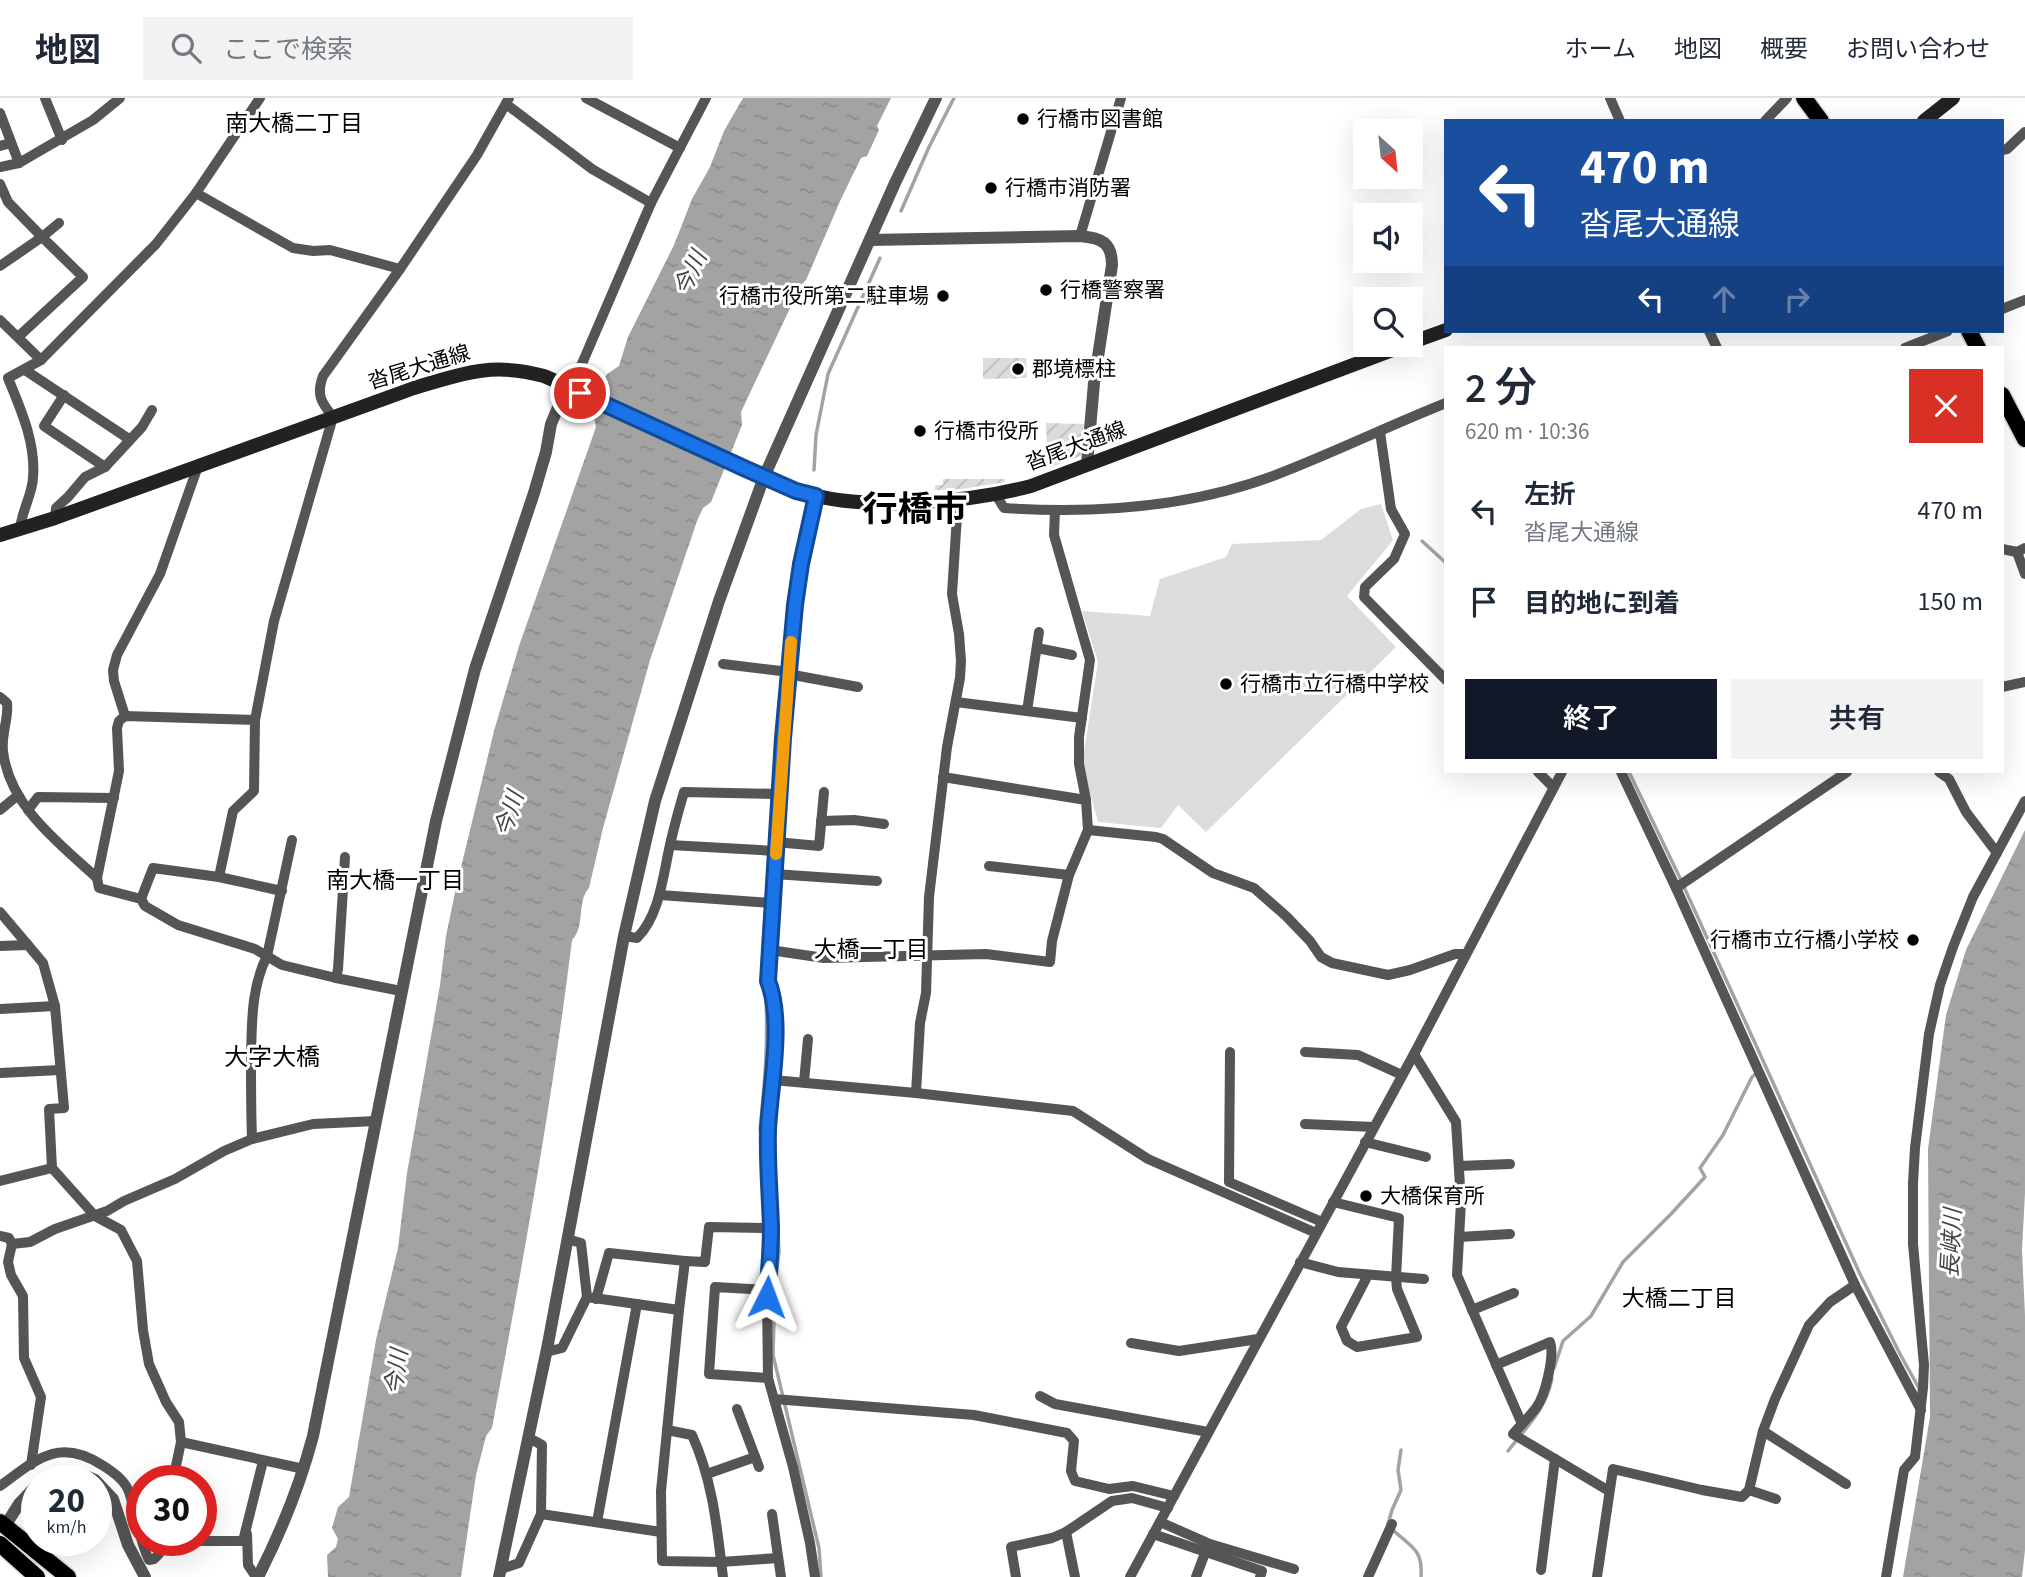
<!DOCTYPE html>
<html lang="ja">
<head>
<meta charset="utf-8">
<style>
	:root { --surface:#fff; --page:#f2f2f3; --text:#1f2937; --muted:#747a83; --line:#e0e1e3; --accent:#111827 }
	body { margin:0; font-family:"Source Sans 3","Noto Sans JP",sans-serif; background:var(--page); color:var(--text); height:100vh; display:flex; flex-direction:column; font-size:26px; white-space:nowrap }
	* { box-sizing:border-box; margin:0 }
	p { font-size:23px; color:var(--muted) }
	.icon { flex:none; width:38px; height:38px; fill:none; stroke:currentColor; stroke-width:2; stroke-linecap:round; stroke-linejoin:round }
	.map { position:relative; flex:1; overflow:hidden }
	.drawer { position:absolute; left:1444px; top:248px; width:560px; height:427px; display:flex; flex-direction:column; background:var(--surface); border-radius:0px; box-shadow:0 7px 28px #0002 }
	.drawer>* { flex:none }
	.guide { position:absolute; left:1444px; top:21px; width:560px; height:214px; border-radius:0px; box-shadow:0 7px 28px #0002; background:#1a4fa0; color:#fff; overflow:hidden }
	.needle { width:46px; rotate:153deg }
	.tools { position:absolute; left:1353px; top:21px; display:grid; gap:14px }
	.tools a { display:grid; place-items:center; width:70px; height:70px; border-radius:0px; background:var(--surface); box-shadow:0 7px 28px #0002; font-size:35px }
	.speed { position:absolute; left:21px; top:1367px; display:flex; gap:14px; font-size:35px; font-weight:700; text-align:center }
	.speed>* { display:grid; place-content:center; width:91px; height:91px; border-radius:50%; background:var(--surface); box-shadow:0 7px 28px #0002; line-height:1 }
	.speed small { font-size:18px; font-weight:400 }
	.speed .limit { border:10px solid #d22; background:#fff; color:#111 }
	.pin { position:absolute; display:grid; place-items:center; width:60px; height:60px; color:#fff; margin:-30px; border:4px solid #fff; border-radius:50%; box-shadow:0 2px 7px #0007 }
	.me { position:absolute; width:77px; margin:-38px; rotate:3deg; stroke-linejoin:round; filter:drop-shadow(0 0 5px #0008) }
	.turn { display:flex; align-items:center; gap:24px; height:147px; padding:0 21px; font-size:32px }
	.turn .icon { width:91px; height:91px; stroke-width:2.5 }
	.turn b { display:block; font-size:49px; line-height:60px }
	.lanes { display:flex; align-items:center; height:66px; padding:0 21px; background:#0003; justify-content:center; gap:35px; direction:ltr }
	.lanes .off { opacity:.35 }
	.round { display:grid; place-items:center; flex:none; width:74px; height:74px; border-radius:0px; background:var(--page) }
	.head { display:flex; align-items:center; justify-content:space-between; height:119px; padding:0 21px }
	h1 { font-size:42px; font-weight:600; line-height:52px }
	.action { display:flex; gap:14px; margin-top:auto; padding:14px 21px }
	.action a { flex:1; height:80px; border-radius:0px; background:var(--accent); color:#fff; font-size:28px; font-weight:600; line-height:80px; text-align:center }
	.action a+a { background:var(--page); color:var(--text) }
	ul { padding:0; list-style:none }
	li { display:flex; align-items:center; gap:21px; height:91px; padding:0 21px }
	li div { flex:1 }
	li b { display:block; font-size:26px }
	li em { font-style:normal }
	header { display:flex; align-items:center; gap:42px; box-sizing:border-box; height:98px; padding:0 35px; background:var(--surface); border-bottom:2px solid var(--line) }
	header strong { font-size:33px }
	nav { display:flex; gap:38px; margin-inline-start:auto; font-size:24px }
	.search { width:490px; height:63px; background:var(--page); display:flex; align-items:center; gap:18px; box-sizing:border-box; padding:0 24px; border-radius:0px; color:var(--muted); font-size:26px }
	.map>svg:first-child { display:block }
	.garden { fill:url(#garden-furrows) }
	.pitch { fill:#dcdcdc }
	.water { fill:url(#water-ripples) }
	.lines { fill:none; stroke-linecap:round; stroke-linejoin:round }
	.stream { stroke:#a3a3a3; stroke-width:3.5 }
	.primary-casing { stroke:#dbdbdb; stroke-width:19 }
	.trunk-casing { stroke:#dbdbdb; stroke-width:19 }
	.minor { stroke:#555; stroke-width:10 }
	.tertiary { stroke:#555; stroke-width:12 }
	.secondary { stroke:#222; stroke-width:14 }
	.primary { stroke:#000; stroke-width:16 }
	.trunk { stroke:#000; stroke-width:16 }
	.route-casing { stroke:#114b97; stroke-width:18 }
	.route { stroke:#1a73e8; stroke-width:12 }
	.slow { stroke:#f59e0b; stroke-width:12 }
	.poi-dot { fill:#000; stroke:#fff; stroke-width:2.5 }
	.labels { text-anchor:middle; stroke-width:6; stroke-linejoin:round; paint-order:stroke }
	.poi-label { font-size:21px; fill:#000; stroke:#fff; text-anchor:start }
	.street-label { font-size:21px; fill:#000; stroke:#fff }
	.neighbourhood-label { font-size:23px; fill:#000; stroke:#fff }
	.water-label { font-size:23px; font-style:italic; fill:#444; stroke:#fff }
	.quarter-label { font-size:24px; fill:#000; stroke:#fff }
	.town-label { font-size:35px; font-weight:bold; fill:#000; stroke:#fff }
</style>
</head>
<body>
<header>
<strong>地図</strong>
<div class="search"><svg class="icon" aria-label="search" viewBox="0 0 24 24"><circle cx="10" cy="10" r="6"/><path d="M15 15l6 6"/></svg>ここで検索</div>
<nav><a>ホーム</a><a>地図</a><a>概要</a><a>お問い合わせ</a></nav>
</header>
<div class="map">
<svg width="2025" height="1479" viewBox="0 0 2025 1479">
	<defs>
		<pattern id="garden-furrows" width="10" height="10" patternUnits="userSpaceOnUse" patternTransform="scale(1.75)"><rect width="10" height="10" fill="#dcdcdc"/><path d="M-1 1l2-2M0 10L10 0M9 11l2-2" fill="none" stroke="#bbb"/></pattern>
		<pattern id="water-ripples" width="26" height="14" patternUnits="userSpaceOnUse" patternTransform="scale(1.75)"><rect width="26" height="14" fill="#a3a3a3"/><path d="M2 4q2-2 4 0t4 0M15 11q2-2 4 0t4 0" fill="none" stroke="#8b8b8b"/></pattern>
	</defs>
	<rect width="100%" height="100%" fill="#fff"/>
	<g class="garden">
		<path d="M983,260h43l1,20 -44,1z"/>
		<path d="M1046,325l38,1 -1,31 -29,11 -7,-13z"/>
		<path d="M943,381h62v3l-43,7 -27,1v-5h8z"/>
	</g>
	<path class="pitch" d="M1381,406l12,36 -46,56 49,51 -190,185 -28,-27 -17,23 -63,-6 -16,-57 16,-103 -16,-51 68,5 10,-37 66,-22 6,-13 89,-4 40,-31z"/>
	<g class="water">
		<path d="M743,0h148l-14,28 2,4 -12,26 -6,2 -20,41 -35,81 -5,5 -60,127 1,13 -31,77 -8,6 -6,13 -47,139 -47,168 -14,60c-13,14 -3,38 -17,52 -20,164 -50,326 -80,488l-6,8 -10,39 -15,102h-133l-1,-22 9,-8 2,-8 -6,-11 6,-21 11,-10 27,-157 22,-92 9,-75 33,-188 6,-49 10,-48 38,-157 25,-85 77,-219 -4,-19 15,-34 12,-8 9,-29 46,-92 18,-46 18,-32 14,-36z"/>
		<path d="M2025,732v363l-3,57 3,65v235l-3,27h-119l27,-160 -2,-268 18,-134 20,-65z"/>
	</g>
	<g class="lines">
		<g class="stream">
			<path d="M901,113l28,-64 25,-49"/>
			<path d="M814,372l2,-35 12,-61 52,-116"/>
			<path d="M1422,443l24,22"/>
			<path d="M1629,674l50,104 181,398 40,80 20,36"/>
			<path d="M764,1041l-4,-9c5,-49 9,-96 5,-145"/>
			<path d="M772,1062l2,6 5,86 -4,32 -2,71 46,193 2,29"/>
			<path d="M1554,1270l9,-27 28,-25 32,-54 48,-48 34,-37 -5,-9 23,-33 29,-58 6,-5"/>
			<path d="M1508,1353c19,-25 37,-40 44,-72"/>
			<path d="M1388,1426l4,-14 9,-20 -3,-20 3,-20"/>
			<path d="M1393,1432c18,17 30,19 28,47"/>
		</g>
		<defs>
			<g id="primary">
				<path d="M1804,0l17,23"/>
				<path d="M1969,233l9,17"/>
				<path d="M2002,297l23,44"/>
			</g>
			<g id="trunk">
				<path d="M0,1424l68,55"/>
				<path d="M0,1446l37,33"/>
			</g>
		</defs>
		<use href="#primary" class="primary-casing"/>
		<use href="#trunk" class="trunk-casing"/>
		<g class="minor">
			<path d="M45,0l17,42"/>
			<path d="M586,0l94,50"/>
			<path d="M1610,0l10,23"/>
			<path d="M506,6l86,65 59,34"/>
			<path d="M0,15l19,50 74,-43 27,-22"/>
			<path d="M1765,23l22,-23"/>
			<path d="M0,48l11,-3"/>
			<path d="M2002,52l5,-1 18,-17"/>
			<path d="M0,69l19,-4"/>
			<path d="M0,86l8,18 34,35 -42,29"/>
			<path d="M196,95l97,55 20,3 17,-1 70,19"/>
			<path d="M1080,138l41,-138"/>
			<path d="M2002,211l23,-9"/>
			<path d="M0,222l41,40"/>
			<path d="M1709,233l8,17"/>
			<path d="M18,239l65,-60 -41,-40 17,-14"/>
			<path d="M1905,250l43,-17"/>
			<path d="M25,272l104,69"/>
			<path d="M567,288l14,-20 70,-163 55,-105"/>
			<path d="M64,297l-20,31 61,41"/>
			<path d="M1380,334l11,77 14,25 -11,25 -29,28 -1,10 82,83"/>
			<path d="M996,397l8,13c91,6 183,0 269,-32 58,-22 115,-50 173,-73"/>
			<path d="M1055,412l-1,25 36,125 -11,77v27l7,36"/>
			<path d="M55,420l1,-10 12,-11 17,-20 20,-10 37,-40 10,-17"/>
			<path d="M20,432c1,-18 12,-34 13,-52 3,-35 -12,-68 -25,-100l33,-18 115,-116 40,-51 64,-95"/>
			<path d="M2002,451l15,3 8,-4"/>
			<path d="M2017,454l8,22"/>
			<path d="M1037,550l35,7"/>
			<path d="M723,566l58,7 7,3 70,13"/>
			<path d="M2002,589l23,-5"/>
			<path d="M0,599l7,6c2,15 -6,31 -4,48 6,55 56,92 94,127"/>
			<path d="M956,604l126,16"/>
			<path d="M1027,613l12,-79"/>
			<path d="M125,618l-11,-35 -1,-11 4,-15 43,-81 38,-108"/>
			<path d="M255,622l19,-99 59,-204c-12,-15 -17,-22 -10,-41l77,-107 77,-114 32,-57"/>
			<path d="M1538,674l15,15"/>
			<path d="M1621,674l55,116 179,397 66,125"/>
			<path d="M1939,674l10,7 17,33 31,41"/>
			<path d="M0,712l17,-14"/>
			<path d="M28,712l10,-13 76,1"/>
			<path d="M821,723l33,-1 30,4"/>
			<path d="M1088,732l68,7 7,2 50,34 41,15 32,28 24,25 11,16 11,6 56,12 22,-5 45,-16h10"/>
			<path d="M776,744l43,4 5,-54"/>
			<path d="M670,747l106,6"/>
			<path d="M989,768l80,9"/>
			<path d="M774,776l103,7"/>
			<path d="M219,779l14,-66 21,-20 1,-71 -130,-4 -6,5 -2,7 2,43 -22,107 2,10 42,11 4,7 33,19 77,24 27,16 54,13 65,13"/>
			<path d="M1676,790l171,-116"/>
			<path d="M660,797l112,8"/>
			<path d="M141,801l12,-31 66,9 63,14"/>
			<path d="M0,814l43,51 12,43 9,102 -15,1 3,59 43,48 26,14 16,31 6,69 6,34 17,38 13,20 2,20 -8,38"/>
			<path d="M624,838l13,2c23,-23 26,-63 33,-93 4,-18 9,-36 14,-53l96,2"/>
			<path d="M0,848l28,-1"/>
			<path d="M770,852l54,8 162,-4 64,8 2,-21 17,-66 19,-45 -2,-30 -143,-23"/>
			<path d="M336,880l2,-9 7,-112"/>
			<path d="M0,911l55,-3"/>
			<path d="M1230,954l-1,130 93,40"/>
			<path d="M1305,954l53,3 44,20"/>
			<path d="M1414,956l42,68 5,80 -4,73 65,149"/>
			<path d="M0,975l60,-3"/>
			<path d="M773,982l143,13 157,18 75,48 168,74"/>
			<path d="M804,984l4,-43"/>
			<path d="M916,995l4,-70 6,-30 3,-96 18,-150 13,-69 1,-17 -2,-27 -7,-40 6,-94"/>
			<path d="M1305,1026l69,3"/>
			<path d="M252,1041c-1,-27 -1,-54 -1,-82 1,-35 0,-69 16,-101l25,-116"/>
			<path d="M1365,1044l61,15"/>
			<path d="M1459,1068l51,-2"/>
			<path d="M0,1083l52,-13"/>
			<path d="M1333,1104l66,16 -3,60 1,11 20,48 -60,10 -10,-6 -6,-14 27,-52"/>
			<path d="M0,1138l9,2 3,6 18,-2 25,-13 52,-18 17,-10 51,-22 49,-28 28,-12 61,-15 63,-3"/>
			<path d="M1459,1139l51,-3"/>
			<path d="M567,1141l14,4 6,54 92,13 -18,181 1,70 59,1 57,-4"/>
			<path d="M12,1146l-4,18 3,13 12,21 1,62 17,39 -10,68"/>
			<path d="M685,1163l20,1 4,-35 62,1"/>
			<path d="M1300,1164l38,10 86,7"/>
			<path d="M768,1192l-53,-3 -6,87 59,4"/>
			<path d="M596,1201l13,-46 76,8 -6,49"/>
			<path d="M1472,1212l42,-17"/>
			<path d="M1131,1245l48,8 79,-12"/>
			<path d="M546,1254l16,-4 25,-51"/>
			<path d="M1496,1267l54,-23c5,14 -5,54 -14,66 -7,9 -15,17 -23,26l96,57"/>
			<path d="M1040,1298l15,8 153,28"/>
			<path d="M774,1301l200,16 93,18 7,8 -3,30 4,10 34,8 24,-3 41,10"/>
			<path d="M737,1311l22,58"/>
			<path d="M667,1332l25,5c21,46 25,93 31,142"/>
			<path d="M1763,1333l83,53"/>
			<path d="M181,1344l123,27"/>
			<path d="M707,1376l48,-17"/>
			<path d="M0,1388c36,-26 58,-49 102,-21 10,6 23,15 27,27 8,22 9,46 20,68l5,-1 5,-5 2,-14"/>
			<path d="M1749,1392l27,9"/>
			<path d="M541,1416l120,18"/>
			<path d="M772,1416l9,63"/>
			<path d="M597,1424l40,-218"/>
			<path d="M1160,1424l50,22 84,25"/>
			<path d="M1066,1434l9,45"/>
			<path d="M247,1436l1,31 8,12"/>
			<path d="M1153,1436l109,37 -2,6"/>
			<path d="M161,1443h82l20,-80"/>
			<path d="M501,1471l18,-6 22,-49 1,-69 -13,-7"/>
			<path d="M1541,1472l14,-111"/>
			<path d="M815,1479l-5,-34 -17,-76 -25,-89 -1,-81 4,-69 -3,-43v-56l6,-65v-41l-2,-33 -4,-9 4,-78 23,-298 6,-41 15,-68"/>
			<path d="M1016,1479l-5,-30 41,-9 14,-6 46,-31 20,-3 36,10"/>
			<path d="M1130,1479l284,-523 148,-282"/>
			<path d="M1196,1479l9,-24"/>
			<path d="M1368,1479l24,-53"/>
			<path d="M1597,1479l16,-108 89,21 40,7 7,-7 14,-59 12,-32 34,-74 21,-23 25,-17"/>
			<path d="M1886,1479l18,-107 11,-13 8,-69 1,-23 -11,-121v-61l2,-35 14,-114 11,-49 13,-38 20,-50 52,-96"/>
		</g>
		<g class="tertiary">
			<path d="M870,142l210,-4c21,2 32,6 32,29l-18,118 -7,81"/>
			<path d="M43,1382c18,-8 35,-8 52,0"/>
			<path d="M96,1383l17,18 15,46 17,32"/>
			<path d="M5,1428l14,-22 18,-19"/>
			<path d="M258,1479c23,-45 42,-92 55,-141l123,-615 39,-152 59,-176 12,-41 5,-28 16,-38"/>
			<path d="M499,1479l49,-233 76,-408 31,-135 64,-200 45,-124 131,-294 41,-85"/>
		</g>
		<g class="secondary">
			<path d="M1924,23l29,-23"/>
			<path d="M1410,245l36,-13"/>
			<path d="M0,437l55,-17 359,-130c49,-15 79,-26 130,-12 58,25 114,53 170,79 28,12 55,27 84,36 65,21 168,12 233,-5l375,-141"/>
		</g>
		<use href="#primary" class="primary"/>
		<use href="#trunk" class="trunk"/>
	</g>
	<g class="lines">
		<defs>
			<path id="route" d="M580,295l166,76 50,22 20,5 -15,68 -6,41 -12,133 -15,243c16,40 2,107 0,149 -1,33 2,65 3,97 0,23 -2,47 -4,70"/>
		</defs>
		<use href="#route" class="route-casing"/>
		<use href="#route" class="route"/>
		<path class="slow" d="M776,756l15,-212"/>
	</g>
	<g class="poi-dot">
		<circle cx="1023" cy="21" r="7"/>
		<circle cx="991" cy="90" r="7"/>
		<circle cx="1046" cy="192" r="7"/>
		<circle cx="943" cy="198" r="7"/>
		<circle cx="1018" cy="271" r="7"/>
		<circle cx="920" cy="333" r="7"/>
		<circle cx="1226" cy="586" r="7"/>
		<circle cx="1913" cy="842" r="7"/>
		<circle cx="1366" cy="1098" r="7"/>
	</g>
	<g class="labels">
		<g class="poi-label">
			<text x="1037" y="28">行橋市図書館</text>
			<text x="1005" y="97">行橋市消防署</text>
			<text x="1060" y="199">行橋警察署</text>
			<text x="929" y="205" text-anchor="end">行橋市役所第二駐車場</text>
			<text x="1032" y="278">郡境標柱</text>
			<text x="934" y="340">行橋市役所</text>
			<text x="1240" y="593">行橋市立行橋中学校</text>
			<text x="1899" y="849" text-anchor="end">行橋市立行橋小学校</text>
			<text x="1380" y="1105">大橋保育所</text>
		</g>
		<g class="street-label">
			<text transform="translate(419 269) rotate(-17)" y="7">沓尾大通線</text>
			<text transform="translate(1076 348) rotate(-20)" y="7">沓尾大通線</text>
		</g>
		<g class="neighbourhood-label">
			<text x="294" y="33">南大橋二丁目</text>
			<text x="395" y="790">南大橋一丁目</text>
			<text x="871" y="859">大橋一丁目</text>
			<text x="1679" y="1208">大橋二丁目</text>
		</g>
		<g class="water-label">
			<text transform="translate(690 175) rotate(-65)" y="8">今川</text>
			<text transform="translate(509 716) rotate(-72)" y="8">今川</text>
			<text transform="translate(1951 1145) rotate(-87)" y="8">長峡川</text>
			<text transform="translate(396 1274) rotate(-82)" y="8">今川</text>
		</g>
		<g class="quarter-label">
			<text x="272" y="967">大字大橋</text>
		</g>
		<g class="town-label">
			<text x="915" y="423">行橋市</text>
		</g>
	</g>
</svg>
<div class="tools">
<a><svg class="needle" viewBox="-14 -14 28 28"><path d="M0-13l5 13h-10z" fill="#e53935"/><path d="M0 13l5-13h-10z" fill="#747a83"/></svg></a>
<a><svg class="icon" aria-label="sound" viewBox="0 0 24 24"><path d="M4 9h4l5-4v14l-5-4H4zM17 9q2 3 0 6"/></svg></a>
<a><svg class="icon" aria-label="search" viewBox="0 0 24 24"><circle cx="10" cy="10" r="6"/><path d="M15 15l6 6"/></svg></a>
</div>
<div class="speed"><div>20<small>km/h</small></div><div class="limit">30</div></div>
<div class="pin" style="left:580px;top:295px;background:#d93025"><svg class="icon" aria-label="arrive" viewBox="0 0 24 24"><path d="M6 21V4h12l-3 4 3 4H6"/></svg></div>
<svg class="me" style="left:767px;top:1199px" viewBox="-20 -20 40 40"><path d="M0-17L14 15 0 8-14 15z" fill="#1a73e8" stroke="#fff" stroke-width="4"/></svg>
<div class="guide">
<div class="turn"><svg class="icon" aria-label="left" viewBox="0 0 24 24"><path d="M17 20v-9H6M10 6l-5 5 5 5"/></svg><div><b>470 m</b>沓尾大通線</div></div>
<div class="lanes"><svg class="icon" aria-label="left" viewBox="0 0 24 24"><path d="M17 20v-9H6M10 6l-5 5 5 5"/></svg><svg class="icon off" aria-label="ahead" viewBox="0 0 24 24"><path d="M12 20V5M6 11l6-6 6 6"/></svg><svg class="icon off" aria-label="right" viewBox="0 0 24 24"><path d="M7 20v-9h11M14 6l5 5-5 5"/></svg></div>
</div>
<section class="drawer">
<div class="head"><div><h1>2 分</h1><p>620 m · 10:36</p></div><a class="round" style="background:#d93025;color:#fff"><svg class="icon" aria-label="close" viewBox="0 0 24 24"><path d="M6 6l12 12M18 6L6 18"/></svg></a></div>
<ul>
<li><svg class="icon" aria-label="left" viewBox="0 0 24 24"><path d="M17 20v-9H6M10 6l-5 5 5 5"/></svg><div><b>左折</b><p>沓尾大通線</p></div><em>470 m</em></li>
<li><svg class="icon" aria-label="arrive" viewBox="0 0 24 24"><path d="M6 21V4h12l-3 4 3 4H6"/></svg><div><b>目的地に到着</b></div><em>150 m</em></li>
</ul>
<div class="action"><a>終了</a><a>共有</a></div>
</section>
</div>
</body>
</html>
